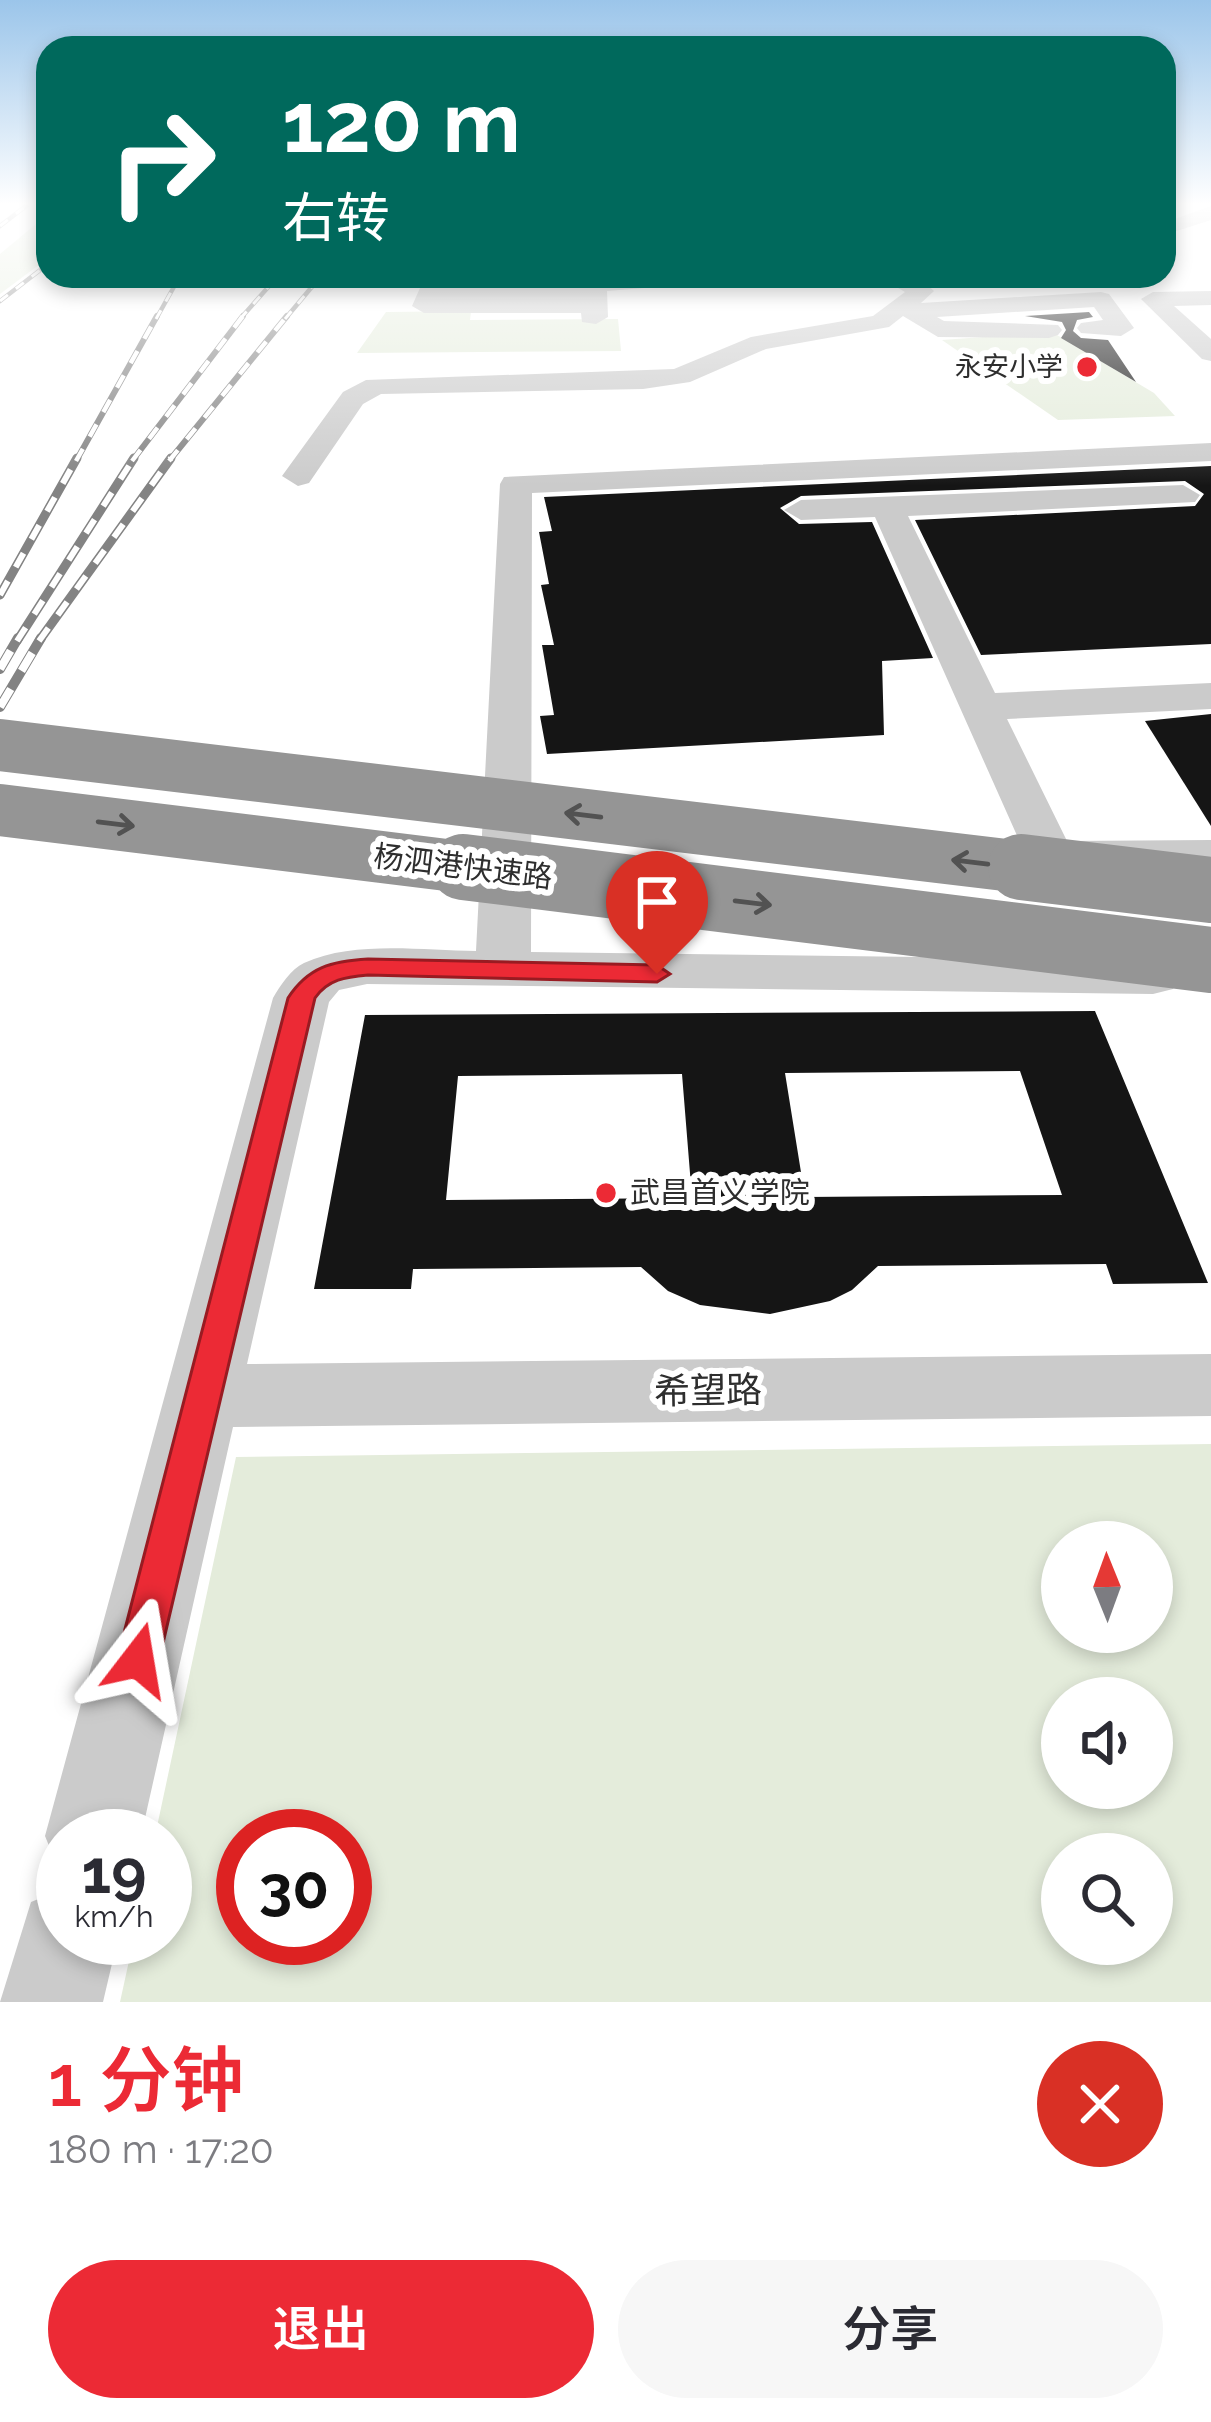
<!DOCTYPE html>
<html lang="zh">
<head>
<meta charset="utf-8">
<style>
	:root { --surface:#fff; --page:#f7f7f7; --text:#2b2b33; --muted:#7c7c81; --accent:#ec2a35 }
	body { margin:0; font-family:Raleway,"Noto Sans SC",sans-serif; background:var(--page); color:var(--text); height:100vh; display:flex; flex-direction:column; font-size:45px; white-space:nowrap }
	* { box-sizing:border-box; margin:0 }
	p { font-size:39px; color:var(--muted) }
	.icon { flex:none; width:66px; height:66px; fill:none; stroke:currentColor; stroke-width:2; stroke-linecap:round; stroke-linejoin:round }
	.map { position:relative; height:2002px; overflow:hidden }
	.panel { display:flex; flex-direction:column; background:var(--surface); flex:1 }
	.panel>* { flex:none }
	.guide { position:absolute; left:36px; top:36px; width:1140px; height:252px; border-radius:36px; box-shadow:0 6px 18px #0003; background:#00695c; color:#fff; overflow:hidden }
	.needle { width:78px; rotate:359deg }
	.fabs { position:absolute; left:1041px; top:1521px; display:grid; gap:24px }
	.fabs a { display:grid; place-items:center; width:132px; height:132px; border-radius:50%; background:var(--surface); box-shadow:0 6px 18px #0003; font-size:60px }
	.speed { position:absolute; left:36px; top:1809px; display:flex; gap:24px; font-size:60px; font-weight:700; text-align:center }
	.speed>* { display:grid; place-content:center; width:156px; height:156px; border-radius:50%; background:var(--surface); box-shadow:0 6px 18px #0003; line-height:1 }
	.speed small { font-size:30px; font-weight:400 }
	.speed .limit { border:18px solid #d22; background:#fff; color:#111 }
	.pin { position:absolute; display:grid; place-items:center; width:102px; height:102px; color:#fff; margin:-123px -51px; border-radius:50% 50% 50% 0; rotate:-45deg; box-shadow:0 0 12px #0007 }
	.pin .icon { rotate:45deg }
	.me { position:absolute; width:132px; margin:-66px; rotate:14deg; stroke-linejoin:round; filter:drop-shadow(0 0 9px #0008) }
	.turn { display:flex; align-items:center; gap:42px; height:252px; padding:0 48px; font-size:54px }
	.turn .icon { width:156px; height:156px; stroke-width:2.5 }
	.turn b { display:block; font-size:84px; line-height:102px }
	.round { display:grid; place-items:center; flex:none; width:126px; height:126px; border-radius:63px; background:var(--page) }
	.overview { display:flex; align-items:center; justify-content:space-between; height:204px; padding:0 48px }
	h1 { font-size:72px; font-weight:600; line-height:90px; color:var(--accent) }
	.primary-button { display:flex; gap:24px; margin-top:auto; padding:24px 48px }
	.primary-button a { flex:1; height:138px; border-radius:72px; background:var(--accent); color:#fff; font-size:48px; font-weight:600; line-height:138px; text-align:center }
	.primary-button a+a { background:var(--page); color:var(--text) }
	.map>svg:first-child { display:block }
	.green { fill:#e4ecdb; fill-rule:evenodd }
	.building { fill:#151515; fill-rule:evenodd }
	.lines { fill:none; stroke-linecap:round; stroke-linejoin:round }
	.minor { fill:#cbcbcb; fill-rule:evenodd }
	.rail-far3-casing { stroke:#838383; stroke-width:4.5 }
	.rail-far2-casing { stroke:#838383; stroke-width:6 }
	.rail-far1-casing { stroke:#838383; stroke-width:9 }
	.rail-casing { stroke:#838383; stroke-width:10 }
	.rail-far3 { stroke:#fff; stroke-width:3; stroke-dasharray:10; stroke-linecap:butt }
	.rail-far2 { stroke:#fff; stroke-width:4.5; stroke-dasharray:14; stroke-linecap:butt }
	.rail-far1 { stroke:#fff; stroke-width:6; stroke-dasharray:16; stroke-linecap:butt }
	.rail { stroke:#fff; stroke-width:8; stroke-dasharray:21; stroke-linecap:butt }
	.highway-bridge-far1 { stroke:#959595; stroke-width:52 }
	.highway-bridge { stroke:#959595; stroke-width:66 }
	.oneway { stroke:#525252 }
	.route { fill:#ec2a35; stroke:#991b22; stroke-width:3 }
	.poi-dot { fill:#ec2a35; stroke:#fff; stroke-width:4.5 }
	.labels { text-anchor:middle; stroke-width:12; stroke-linejoin:round; paint-order:stroke }
	.far-poi-label { font-size:27px; fill:#2e2e2e; stroke:#fff; text-anchor:end }
	.street-label { font-size:30px; fill:#2e2e2e; stroke:#fff }
	.poi-label { font-size:30px; fill:#2e2e2e; stroke:#fff; text-anchor:start }
	.near-street-label { font-size:36px; fill:#2e2e2e; stroke:#fff }
</style>
</head>
<body>
<div class="map">
<svg width="1211" height="2002" viewBox="0 0 1211 2002">
	<rect width="100%" height="100%" fill="#fff"/>
	<g class="green">
		<path d="M48,214v44l-48,36v-40z"/>
		<path d="M471,311l-1,9 148,-1 3,32 -264,2 29,-41z"/>
		<path d="M1052,332l102,61 21,23 -117,4 -116,-80z"/>
		<path d="M1211,1444v558h-1091l14,-64h31v-102h-10l81,-379zM1152,1542v90h-90v-90zM1062,1698h90v90h-90zM345,1836v102h-102v-102zM1062,1854h90v90h-90z"/>
	</g>
	<g class="building">
		<path d="M1089,312l4,5 -16,3 -4,11 8,7 27,2 28,42 -75,-44 5,-8 -4,-8 -37,-6z"/>
		<path d="M1211,466v178l-230,11 -66,-135 280,-14 9,-12 -19,-13 -384,15 -21,12 19,16 73,-2 61,136 -51,3 2,74 -337,19 -7,-38 14,-1 -12,-70h12l-13,-60 8,-1 -10,-52 13,-1 -8,-34z"/>
		<path d="M1211,714v112l-66,-105z"/>
		<path d="M1095,1011l113,272 -95,1 -7,-20 -228,2 -26,24 -22,11 -60,13 -70,-9 -32,-14 -27,-24 -228,2 -2,20h-97l51,-274zM1020,1071l42,124 -257,2 -20,-124zM682,1074l10,124 -246,2 12,-124z"/>
	</g>
	<g class="lines">
		<g class="minor">
			<path d="M1211,206v14l-47,15v-12z"/>
			<path d="M621,276h96l-11,7 -99,8 1,26 -12,7 -14,-2 -1,-9h-157l-12,-7 8,-18 8,-2h155l4,-6z"/>
			<path d="M878,276c21,0 40,-1 56,15l-13,12 180,-11 8,2 25,34 -13,8 -40,-3 -4,-5 4,-5 22,-3 -9,-13 -157,10 7,4 114,4 4,5 -4,5 -9,3 -111,-1 -35,-21 -14,11 -123,22 -76,33 -47,7 -262,5 -18,10 -54,79 -11,3 -16,-10 61,-84 23,-12 308,-11 77,-32 122,-21 32,-24z"/>
			<path d="M1211,291v14l-37,1 37,33v22l-9,-2 -61,-60 12,-7z"/>
			<path d="M1211,443v18l-679,32 -1,459 622,8 20,5 8,12 -8,12 -20,5 -786,-10 -28,6 -10,12 -82,362 964,-10v62l-978,11 -92,409h-78v36l-4,-2 -14,-34 228,-838c7,-12 18,-29 31,-35 51,-23 119,-12 172,-12l24,-467 4,-7z"/>
			<path d="M1183,485l17,10 -5,7 -287,14 87,177 216,-10v26l-204,10 60,122 144,-1v30l-162,1 -18,-4 -156,-350 -74,3 -17,-10 17,-10z"/>
			<path d="M63,1889v49h55l-15,64h-103l31,-100z"/>
		</g>
		<defs>
			<g id="rail-far3">
				<path d="M0,226l26,-20"/>
				<path d="M0,301l48,-37"/>
				<path d="M156,319l24,-43"/>
				<path d="M240,319l38,-43"/>
				<path d="M285,319l36,-43"/>
			</g>
			<g id="rail-far2">
				<path d="M76,461l81,-145"/>
				<path d="M132,461l111,-145"/>
				<path d="M169,461l118,-145"/>
			</g>
			<g id="rail-far1">
				<path d="M0,595l77,-137"/>
				<path d="M17,641l117,-183"/>
				<path d="M39,641l132,-183"/>
			</g>
			<g id="rail">
				<path d="M0,669l18,-31"/>
				<path d="M0,707l41,-69"/>
			</g>
		</defs>
		<use href="#rail-far3" class="rail-far3-casing"/>
		<use href="#rail-far2" class="rail-far2-casing"/>
		<use href="#rail-far1" class="rail-far1-casing"/>
		<use href="#rail" class="rail-casing"/>
		<use href="#rail-far3" class="rail-far3"/>
		<use href="#rail-far2" class="rail-far2"/>
		<use href="#rail-far1" class="rail-far1"/>
		<use href="#rail" class="rail"/>
		<g class="highway-bridge-far1">
			<path d="M0,745l1047,125"/>
			<path d="M0,810l487,60"/>
		</g>
		<g class="highway-bridge">
			<path d="M463,867l748,93"/>
			<path d="M1021,867l190,23"/>
		</g>
	</g>
	<defs><path id="oneway-shaft" d="M-6 0H5M1.5-3L5.5 0L1.5 3" fill="none" stroke-width="1.6" stroke-linecap="round" stroke-linejoin="round" transform="scale(3)"/></defs>
	<g class="oneway">
		<use href="#oneway-shaft" transform="translate(583 815) rotate(-173)"/>
		<use href="#oneway-shaft" transform="translate(116 824) rotate(7)"/>
		<use href="#oneway-shaft" transform="translate(970 862) rotate(-173)"/>
		<use href="#oneway-shaft" transform="translate(753 903) rotate(7)"/>
	</g>
	<linearGradient id="sky" x2="0" y2="1"><stop stop-color="#9bc5ea"/><stop offset="0.42" stop-color="#fff"/><stop offset="1" stop-color="#fff" stop-opacity="0"/></linearGradient>
	<rect width="1211" height="486" fill="url(#sky)"/>
	<path class="route" d="M368,959l289,6 13,9 -13,8 -289,-7c-22,2 -40,4 -53,23l-156,662 -6,14 -15,6 -15,-6 -6,-14 171,-662c20,-31 44,-37 80,-39z"/>
	<g class="poi-dot">
		<circle cx="1087" cy="367" r="12"/>
		<circle cx="606" cy="1193" r="12"/>
	</g>
	<g class="labels">
		<g class="far-poi-label">
			<text x="1063" y="376">永安小学</text>
		</g>
		<g class="street-label">
			<text transform="translate(463 867) rotate(7)" y="10">杨泗港快速路</text>
		</g>
		<g class="poi-label">
			<text x="630" y="1203">武昌首义学院</text>
		</g>
		<g class="near-street-label">
			<text transform="translate(708 1390) rotate(-1)" y="13">希望路</text>
		</g>
	</g>
</svg>
<div class="fabs">
<a><svg class="needle" viewBox="-14 -14 28 28"><path d="M0-13l5 13h-10z" fill="#e53935"/><path d="M0 13l5-13h-10z" fill="#7c7c81"/></svg></a>
<a><svg class="icon" aria-label="sound" viewBox="0 0 24 24"><path d="M4 9h4l5-4v14l-5-4H4zM17 9q2 3 0 6"/></svg></a>
<a><svg class="icon" aria-label="search" viewBox="0 0 24 24"><circle cx="10" cy="10" r="6"/><path d="M15 15l6 6"/></svg></a>
</div>
<div class="speed"><div>19<small>km/h</small></div><div class="limit">30</div></div>
<div class="pin" style="left:657px;top:974px;background:#d93025"><svg class="icon" aria-label="arrive" viewBox="0 0 24 24"><path d="M6 21V4h12l-3 4 3 4H6"/></svg></div>
<svg class="me" style="left:138px;top:1660px" viewBox="-20 -20 40 40"><path d="M0-17L14 15 0 8-14 15z" fill="#ec2a35" stroke="#fff" stroke-width="4"/></svg>
<div class="guide">
<div class="turn"><svg class="icon" aria-label="right" viewBox="0 0 24 24"><path d="M7 20v-9h11M14 6l5 5-5 5"/></svg><div><b>120 m</b>右转</div></div>
</div>
</div>
<section class="panel">
<div class="overview"><div><h1>1 分钟</h1><p>180 m · 17:20</p></div><a class="round" style="background:#d93025;color:#fff"><svg class="icon" aria-label="close" viewBox="0 0 24 24"><path d="M6 6l12 12M18 6L6 18"/></svg></a></div>
<div class="primary-button"><a>退出</a><a>分享</a></div>
</section>
</body>
</html>
